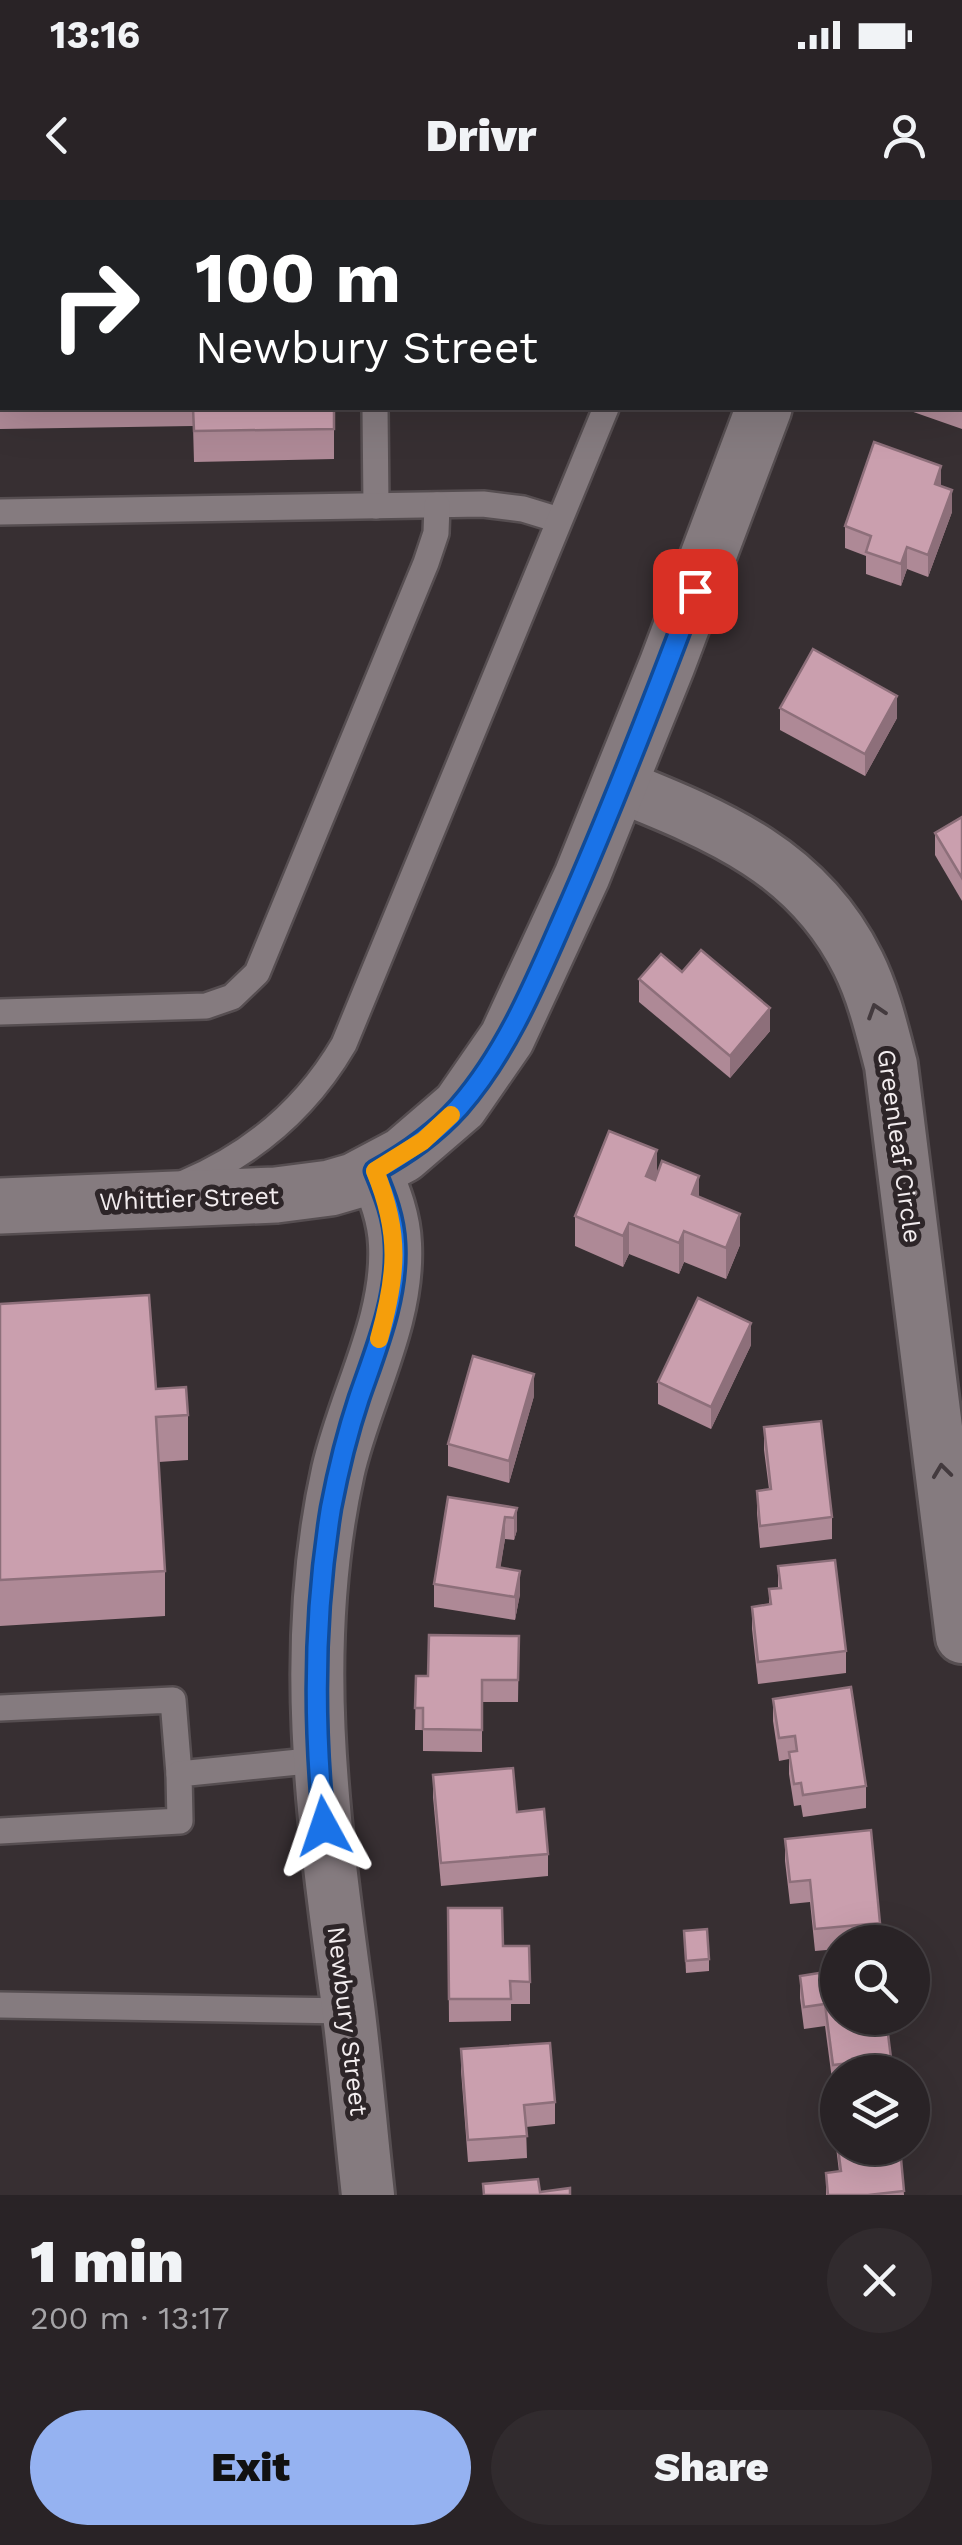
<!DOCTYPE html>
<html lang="en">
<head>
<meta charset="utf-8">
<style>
	:root { --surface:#292326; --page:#312b2e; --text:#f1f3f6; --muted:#a5a4a7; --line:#454043; --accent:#95b2f1 }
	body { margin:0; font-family:"Work Sans",sans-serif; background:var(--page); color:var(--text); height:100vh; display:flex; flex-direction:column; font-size:38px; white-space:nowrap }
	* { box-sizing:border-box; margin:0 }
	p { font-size:32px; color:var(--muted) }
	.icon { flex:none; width:55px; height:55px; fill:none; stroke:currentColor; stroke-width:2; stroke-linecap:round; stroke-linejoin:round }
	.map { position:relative; height:1995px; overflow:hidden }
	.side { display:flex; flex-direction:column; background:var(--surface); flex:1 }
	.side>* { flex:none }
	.hud { position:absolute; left:0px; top:0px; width:962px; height:210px; box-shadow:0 10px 40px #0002,0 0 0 2px var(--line); background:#202124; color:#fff; overflow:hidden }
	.buttons { position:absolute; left:820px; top:1725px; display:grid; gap:20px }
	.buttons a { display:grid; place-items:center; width:110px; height:110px; border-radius:50%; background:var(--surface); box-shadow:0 10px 40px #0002,0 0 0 2px var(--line); font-size:50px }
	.pin { position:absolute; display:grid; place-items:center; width:85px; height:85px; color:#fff; margin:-42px; border-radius:20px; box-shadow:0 5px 15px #0006 }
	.me { position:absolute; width:110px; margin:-55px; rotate:355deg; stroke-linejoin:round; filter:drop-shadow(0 0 8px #0008) }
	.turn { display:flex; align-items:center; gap:35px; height:210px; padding:0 30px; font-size:45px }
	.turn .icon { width:130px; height:130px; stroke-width:2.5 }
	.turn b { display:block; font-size:70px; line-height:85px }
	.round { display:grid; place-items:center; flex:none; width:105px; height:105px; border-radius:52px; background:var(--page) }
	.overview { display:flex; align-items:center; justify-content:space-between; height:170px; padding:0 30px }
	h1 { font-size:60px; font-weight:800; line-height:75px }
	.primary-button { display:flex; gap:20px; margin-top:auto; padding:20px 30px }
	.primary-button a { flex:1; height:115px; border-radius:60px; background:var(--accent); color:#111; font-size:40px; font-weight:800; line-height:115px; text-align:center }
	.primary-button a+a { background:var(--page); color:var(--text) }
	.status { display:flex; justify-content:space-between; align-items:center; height:70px; padding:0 50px; background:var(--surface); direction:ltr }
	.status svg { height:28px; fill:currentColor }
	header { display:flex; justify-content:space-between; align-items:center; height:130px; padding:0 30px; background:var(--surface); font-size:45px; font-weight:800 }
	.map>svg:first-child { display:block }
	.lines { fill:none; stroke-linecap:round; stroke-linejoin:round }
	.service-casing { stroke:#564e51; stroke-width:30 }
	.minor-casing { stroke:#564e51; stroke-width:58 }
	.tertiary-casing { stroke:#564e51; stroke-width:60 }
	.service { stroke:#857b7f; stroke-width:25 }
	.minor { stroke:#857b7f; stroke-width:52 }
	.tertiary { stroke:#857b7f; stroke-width:55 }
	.wall { fill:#ae8996 }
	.shaded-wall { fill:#8d6f7a }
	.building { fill:#ca9fae; stroke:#8d6f7a; stroke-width:2.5 }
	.oneway { stroke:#433a3e }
	.route-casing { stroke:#114b97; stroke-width:25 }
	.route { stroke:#1a73e8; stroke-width:18 }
	.slow { stroke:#f59e0b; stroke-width:18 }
	.labels { text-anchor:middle; stroke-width:10; stroke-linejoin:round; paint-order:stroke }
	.street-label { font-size:25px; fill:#f2ecee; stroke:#2d2528 }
</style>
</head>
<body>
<div class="status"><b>13:16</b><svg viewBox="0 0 49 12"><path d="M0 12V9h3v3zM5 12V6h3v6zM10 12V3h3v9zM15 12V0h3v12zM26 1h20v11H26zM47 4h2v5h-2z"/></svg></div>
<header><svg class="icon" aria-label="back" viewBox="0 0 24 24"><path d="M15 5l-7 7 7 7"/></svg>Drivr<svg class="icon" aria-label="person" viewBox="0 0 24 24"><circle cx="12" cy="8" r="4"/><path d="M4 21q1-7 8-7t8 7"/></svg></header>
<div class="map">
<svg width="962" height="1995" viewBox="0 0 962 1995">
	<rect width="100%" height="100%" fill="#372f32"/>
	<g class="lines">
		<defs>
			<g id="service">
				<path d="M372,0v2"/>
				<path d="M691,2l1,-2"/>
				<path d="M375,208l1,98"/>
				<path d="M0,312l483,-8 40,5 36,11"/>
				<path d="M0,812l206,-6 26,-9 25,-24 169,-410 10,-30 1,-28"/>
				<path d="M184,983c69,-29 122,-74 160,-139l262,-636"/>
				<path d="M0,1508l173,-8 6,74"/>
				<path d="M0,1631l180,-10 -1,-47 139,-14"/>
				<path d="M0,1805l348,6"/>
			</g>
			<g id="minor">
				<path d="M620,586c99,40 188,76 238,177 16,32 24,68 33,102l71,572"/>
				<path d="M368,1995c-7,-63 -12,-126 -20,-189 -24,-179 -50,-355 -10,-535 17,-75 61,-149 57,-227 -1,-26 -10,-49 -20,-73"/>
			</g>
			<g id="tertiary">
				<path d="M847,2l1,-2"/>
				<path d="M0,1006l276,-11 54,-7 24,-7 49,-26 57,-49 47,-68 75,-162 85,-211 97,-257"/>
			</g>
		</defs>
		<use href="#service" class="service-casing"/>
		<use href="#minor" class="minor-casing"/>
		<use href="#tertiary" class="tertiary-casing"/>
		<use href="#service" class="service"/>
		<use href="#minor" class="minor"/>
		<use href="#tertiary" class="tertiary"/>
	</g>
	<g class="wall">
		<path d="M0,0l2,2v206h332v51l-140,3 -1,-36 -193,3z"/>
		<path d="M960,94l2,1v134l-60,-21h58z"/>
		<path d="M941,286l11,26 -24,65 -21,-8 -6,17 -35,-12v-18l-21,-8v-22z"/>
		<path d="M780,508l117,10 -32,58 -85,-46z"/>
		<path d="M962,617v84l-27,-46v-22z"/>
		<path d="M682,772l88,59 -40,47 -91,-76v-23z"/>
		<path d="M657,975l42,23 41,47 -14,34 -42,-17 -5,12 -50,-20 -6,13 -48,-21v-30z"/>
		<path d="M0,1104l156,85 32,26v45l-29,2 6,109v45l-165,10z"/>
		<path d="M751,1145l-40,84 -53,-25v-22z"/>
		<path d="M534,1196l-25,87 -61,-17v-22z"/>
		<path d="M764,1227l68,90v22l-72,9 -3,-35v-22l12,-2 -5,-39z"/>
		<path d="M448,1297l69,11v22l-3,10 -9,-1 -5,29 20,26 -5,26 -81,-13v-23z"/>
		<path d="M778,1366l68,85v22l-88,11 -6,-55v-22l17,-3v-15l9,-1z"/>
		<path d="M519,1436l-1,66h-36v50l-59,-1v-21h-8l1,-54h12z"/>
		<path d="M773,1499l93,87v22l-63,9 -2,-12 -7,1 -5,-32v-15l-10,2 -6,-40z"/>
		<path d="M433,1575l84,37 31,42v22l-107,10 -8,-89z"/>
		<path d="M785,1639l95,84v19h-42v7l-23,2 -5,-49 -20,2 -5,-43z"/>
		<path d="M448,1708l55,38 27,36v22h-19v17l-62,1z"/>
		<path d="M684,1731l25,28v12l-23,2z"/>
		<path d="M800,1776l91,82v14h-53v15h-5l-8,-61 -21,3 -4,-31z"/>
		<path d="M461,1849l94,53v22l-29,3 1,31 -59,4 -7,-91z"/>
		<path d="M834,1908h4v40h62l4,47h-78v-22l13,-1 -5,-42z"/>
	</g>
	<g class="shaded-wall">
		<path d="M941,266v23l-6,-5z"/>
		<path d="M952,290v22l-24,65v-22z"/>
		<path d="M907,347v22l-6,17v-22z"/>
		<path d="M897,496v22l-32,58v-22z"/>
		<path d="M770,808v23l-40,47v-22z"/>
		<path d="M657,950v31l-11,-5z"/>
		<path d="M699,976v31l-7,-13z"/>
		<path d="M740,1014v31l-14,34v-31z"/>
		<path d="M629,1023v31l-6,13v-31z"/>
		<path d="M684,1031v31l-5,12v-31z"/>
		<path d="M751,1123v22l-40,84v-22z"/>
		<path d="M534,1174v22l-25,87v-22z"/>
		<path d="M517,1308v22l-3,10v-22z"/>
		<path d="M505,1317v22l-8,51v-23z"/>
		<path d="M520,1371v23l-5,26v-23z"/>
	</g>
	<g class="building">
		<path d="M0,0h298v2h-296v196h-2z"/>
		<path d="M960,94l2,1v112l-2,-1z"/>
		<path d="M193,208h141v21l-140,2z"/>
		<path d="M874,242l67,24 -6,18 17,6 -24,65 -21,-8 -6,17 -35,-12 5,-16 -26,-10z"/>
		<path d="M813,449l84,47 -32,58 -85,-46z"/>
		<path d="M962,617v61l-27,-45z"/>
		<path d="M701,750l69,58 -40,48 -91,-77 22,-25 21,18z"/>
		<path d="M609,931l48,19 -11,26 9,4 7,-19 37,15 -7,18 48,20 -14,34 -42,-17 -5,12 -50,-20 -6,13 -48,-20z"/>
		<path d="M149,1095l7,94 30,-2 2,28 -32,2 9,154 -165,9v-276z"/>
		<path d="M698,1098l53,25 -40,84 -53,-25z"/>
		<path d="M473,1156l61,18 -25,87 -61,-17z"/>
		<path d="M821,1221l11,96 -72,9 -3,-35 14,-2 -7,-62z"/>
		<path d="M448,1297l69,11 -3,10 -9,-1 -8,50 23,4 -5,26 -81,-13z"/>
		<path d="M835,1360l11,91 -88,11 -6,-55 19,-3 -2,-15 12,-1 -3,-22z"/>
		<path d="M429,1435l90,1 -1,44h-36v50l-59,-1v-21h-8l1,-32h12z"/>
		<path d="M851,1487l15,99 -63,9 -2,-12 -7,1 -5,-32 8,-1 -2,-15 -16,2 -6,-39z"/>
		<path d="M513,1568l4,44 27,-3 4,45 -107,9 -8,-88z"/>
		<path d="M871,1630l9,93 -65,6 -5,-49 -20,2 -5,-43z"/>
		<path d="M448,1708h54l1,38h26l1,36 -20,-1 1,18h-62z"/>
		<path d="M707,1729l2,30 -23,2 -2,-30z"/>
		<path d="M838,1770v48h48l5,40 -58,7 -8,-61 -21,3 -4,-31z"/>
		<path d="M550,1843l5,59 -31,3 3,31 -59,4 -7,-91z"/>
		<path d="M834,1908h4v31z"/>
		<path d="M838,1948h62l4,43 -36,4h-40l-2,-22 15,-2z"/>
		<path d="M538,1979l2,13 30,-4v7h-86l-1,-11z"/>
	</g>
	<defs><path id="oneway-chevron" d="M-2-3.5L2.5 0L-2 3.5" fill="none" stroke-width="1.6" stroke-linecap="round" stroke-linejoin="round" transform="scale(2.5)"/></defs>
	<g class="oneway">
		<use href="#oneway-chevron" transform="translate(876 811) rotate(-108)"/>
		<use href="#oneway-chevron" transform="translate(942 1271) rotate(-97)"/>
	</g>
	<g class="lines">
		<defs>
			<path id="route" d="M324,1626c-11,-106 -10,-213 7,-318 7,-37 16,-74 28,-110 17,-49 39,-101 36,-154 -1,-26 -10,-49 -20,-73 32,-18 60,-37 84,-64 48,-55 77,-126 106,-192 47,-106 89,-215 130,-324"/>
		</defs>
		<use href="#route" class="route-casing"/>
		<use href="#route" class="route"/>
		<path class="slow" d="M379,1139c18,-64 22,-105 -4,-168l48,-30 28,-26"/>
	</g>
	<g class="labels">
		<g class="street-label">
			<text transform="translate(900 946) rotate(82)" y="9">Greenleaf Circle</text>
			<text transform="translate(189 998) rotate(-2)" y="9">Whittier Street</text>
			<text transform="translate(348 1821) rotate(83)" y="9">Newbury Street</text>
		</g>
	</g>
</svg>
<div class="buttons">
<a><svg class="icon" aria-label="search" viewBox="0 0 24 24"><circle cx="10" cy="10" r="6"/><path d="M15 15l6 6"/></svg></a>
<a><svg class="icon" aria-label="layers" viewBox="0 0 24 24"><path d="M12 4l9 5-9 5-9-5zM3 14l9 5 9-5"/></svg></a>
</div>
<div class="pin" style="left:695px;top:391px;background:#d93025"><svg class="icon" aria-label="arrive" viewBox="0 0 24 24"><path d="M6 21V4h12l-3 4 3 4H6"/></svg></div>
<svg class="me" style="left:324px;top:1626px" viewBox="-20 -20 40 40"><path d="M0-17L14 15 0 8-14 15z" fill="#1a73e8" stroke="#fff" stroke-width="4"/></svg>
<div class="hud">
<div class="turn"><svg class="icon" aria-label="right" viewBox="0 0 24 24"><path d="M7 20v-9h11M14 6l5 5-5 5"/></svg><div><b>100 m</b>Newbury Street</div></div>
</div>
</div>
<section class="side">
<div class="overview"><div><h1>1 min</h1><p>200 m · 13:17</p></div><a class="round"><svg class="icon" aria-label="close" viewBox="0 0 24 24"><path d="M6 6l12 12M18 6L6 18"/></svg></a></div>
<div class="primary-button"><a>Exit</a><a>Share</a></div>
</section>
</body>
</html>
